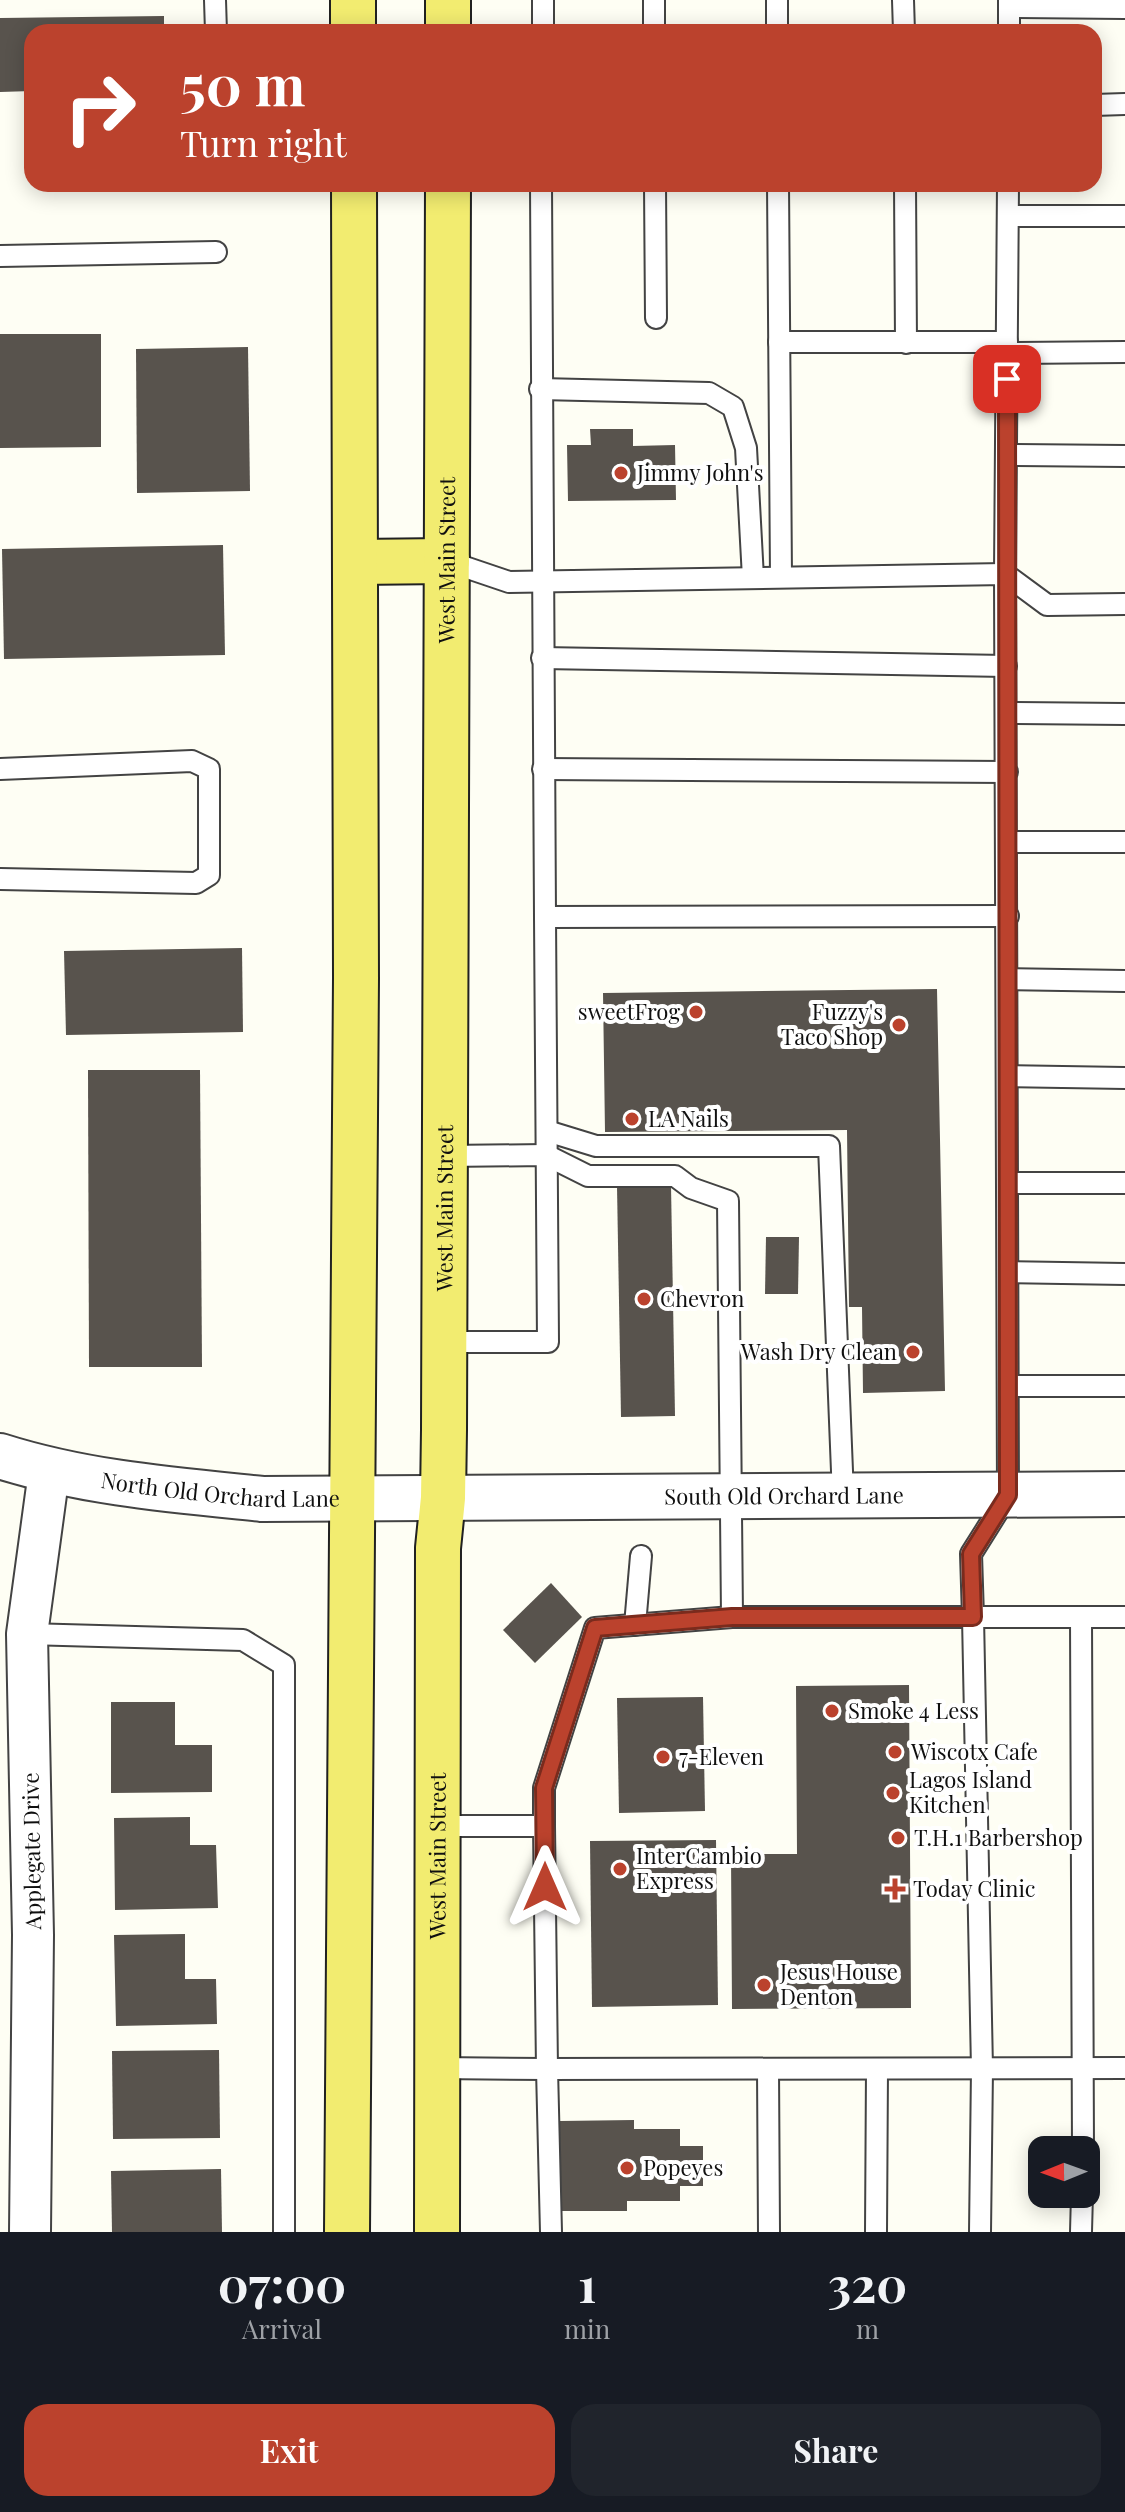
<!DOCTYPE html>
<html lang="en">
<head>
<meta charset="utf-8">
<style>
	:root { --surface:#171b24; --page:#20242c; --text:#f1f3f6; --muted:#9ea1a6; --accent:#bb422d }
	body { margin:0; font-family:"Playfair Display",serif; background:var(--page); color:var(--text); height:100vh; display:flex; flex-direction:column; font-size:30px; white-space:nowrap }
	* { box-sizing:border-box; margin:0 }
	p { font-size:26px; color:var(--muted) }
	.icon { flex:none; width:44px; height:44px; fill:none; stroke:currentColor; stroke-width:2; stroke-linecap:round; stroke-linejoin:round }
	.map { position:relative; height:2232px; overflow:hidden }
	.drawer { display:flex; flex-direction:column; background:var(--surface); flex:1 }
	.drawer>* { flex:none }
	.top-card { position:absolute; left:24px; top:24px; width:1078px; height:168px; border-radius:24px; box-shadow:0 4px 20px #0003; background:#bb422d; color:#fff; overflow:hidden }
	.needle { width:52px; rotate:269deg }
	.controls { position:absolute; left:1028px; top:2136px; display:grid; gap:16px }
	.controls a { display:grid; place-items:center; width:72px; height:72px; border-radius:16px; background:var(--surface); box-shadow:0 4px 20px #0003; font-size:40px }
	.pin { position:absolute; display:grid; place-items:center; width:68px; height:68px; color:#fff; margin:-34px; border-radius:16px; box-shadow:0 4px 12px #0006 }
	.me { position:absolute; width:88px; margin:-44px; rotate:0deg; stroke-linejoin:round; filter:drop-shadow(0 0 6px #0008) }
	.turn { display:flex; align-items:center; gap:28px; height:168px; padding:0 24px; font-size:36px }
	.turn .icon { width:104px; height:104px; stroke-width:2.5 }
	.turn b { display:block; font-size:56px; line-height:68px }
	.eta { display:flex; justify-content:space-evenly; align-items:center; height:136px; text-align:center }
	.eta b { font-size:48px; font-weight:700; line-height:56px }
	.cta { display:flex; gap:16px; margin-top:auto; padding:16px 24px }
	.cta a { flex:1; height:92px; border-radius:24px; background:var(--accent); color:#fff; font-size:32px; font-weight:700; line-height:92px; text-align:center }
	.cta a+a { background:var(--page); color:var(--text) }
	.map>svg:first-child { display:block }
	.building { fill:#58534d }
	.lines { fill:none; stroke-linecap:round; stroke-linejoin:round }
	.service-casing { stroke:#434343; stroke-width:24 }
	.minor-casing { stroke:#434343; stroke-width:44 }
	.tertiary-casing { stroke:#434343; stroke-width:48 }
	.primary-casing { stroke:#212121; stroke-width:48 }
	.service { stroke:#fff; stroke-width:20 }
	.minor { stroke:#fff; stroke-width:40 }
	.tertiary { stroke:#fff; stroke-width:44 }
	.primary { stroke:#f2ec70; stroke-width:44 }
	.route-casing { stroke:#7a2b1d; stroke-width:20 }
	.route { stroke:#bb422d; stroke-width:14 }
	.poi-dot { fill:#bb422d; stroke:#fff; stroke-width:3 }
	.labels { text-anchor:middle; stroke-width:8; stroke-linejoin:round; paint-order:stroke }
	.poi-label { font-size:22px; fill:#101010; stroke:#fff; text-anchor:start }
	.street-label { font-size:22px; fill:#101010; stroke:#fff }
</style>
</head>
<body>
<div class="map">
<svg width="1125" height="2232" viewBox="0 0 1125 2232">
	<rect width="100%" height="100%" fill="#fefef4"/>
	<g class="building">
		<path d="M164,16v16h-132v59l-32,1v-74z"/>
		<path d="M0,334h101v113l-101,1z"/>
		<path d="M248,347l2,144 -113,2 -1,-144z"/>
		<path d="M590,429h43v17l42,-1 1,55 -108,1 -1,-56h24z"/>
		<path d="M223,545l2,110 -221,4 -2,-110z"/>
		<path d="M242,948l1,84 -177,3 -2,-84z"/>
		<path d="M937,989l8,402 -82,2 -1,-86h-13l-2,-177 -242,2 -2,-139z"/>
		<path d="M88,1070h112l2,297h-113z"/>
		<path d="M671,1185l4,231 -54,1 -4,-231z"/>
		<path d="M766,1237h33l-1,57h-33z"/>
		<path d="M551,1583l31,34 -47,46 -32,-33z"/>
		<path d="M909,1685l2,323 -179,1 -1,-155h66l-1,-168z"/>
		<path d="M703,1697l2,114 -86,2 -2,-115z"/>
		<path d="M111,1702h64v43h37v47l-101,1z"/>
		<path d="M190,1817v28h26l2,63 -103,2 -1,-92z"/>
		<path d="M716,1840l2,165 -126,2 -2,-166z"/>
		<path d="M185,1934v45h31l1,45 -101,2 -2,-91z"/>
		<path d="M219,2050l1,88 -107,1 -1,-88z"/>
		<path d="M634,2120v9h46v17h23v40h-23v15h-53v10h-67v-90z"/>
		<path d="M221,2169l1,63h-110l-1,-61z"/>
	</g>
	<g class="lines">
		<defs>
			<g id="service">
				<path d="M215,0l1,32"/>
				<path d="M654,0v32"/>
				<path d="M777,0v32"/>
				<path d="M903,0l1,32"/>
				<path d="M1009,7l116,1"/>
				<path d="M543,32v-32"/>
				<path d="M1009,32v-32"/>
				<path d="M1094,105l31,-1"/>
				<path d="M541,184l4,733 463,-1"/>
				<path d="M655,184l1,134"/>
				<path d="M778,184l3,393"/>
				<path d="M905,184l1,159"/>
				<path d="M1008,184l-3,390 42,31 78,-1"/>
				<path d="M1008,216h117"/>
				<path d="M0,256l216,-4"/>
				<path d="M779,342h228"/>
				<path d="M1007,353l118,-1"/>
				<path d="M540,389l169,4 24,14 13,41 7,130"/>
				<path d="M1006,455l119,1"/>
				<path d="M447,561l62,21 496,-8 3,921 -37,59 2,63h152"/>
				<path d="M542,658l464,8"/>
				<path d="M1007,713l118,1"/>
				<path d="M0,769l192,-8 17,8v106l-13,8 -196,-4"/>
				<path d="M543,769l464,3"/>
				<path d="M1007,842h118"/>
				<path d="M1008,979l117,2"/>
				<path d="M1008,1076l117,2"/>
				<path d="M547,1131l49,15h233l14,350"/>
				<path d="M445,1156l101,-1 42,21h87l16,12 37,13 4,416h241l9,452 -2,163"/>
				<path d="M1008,1183h117"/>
				<path d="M1008,1272l117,2"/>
				<path d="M444,1342h104l-3,-425"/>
				<path d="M1008,1386h117"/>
				<path d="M1081,1617l2,533"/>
				<path d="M635,1625l6,-69"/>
				<path d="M27,1634l216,6 41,25v567"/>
				<path d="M544,1826v-38l51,-160 137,-11"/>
				<path d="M437,2068l110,1 -3,-243h-107"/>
				<path d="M768,2069l1,163"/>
				<path d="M551,2232l-4,-163 578,-1"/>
				<path d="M876,2232l1,-163"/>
				<path d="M1081,2232l1,-38"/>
			</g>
			<path id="minor" d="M30,2232l3,-297 -6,-301 22,-162"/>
			<g id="tertiary">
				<path id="s1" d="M0,1456c85,27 173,34 262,43l863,-5"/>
			</g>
			<g id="primary">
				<path d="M353,0v32"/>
				<path d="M448,32v-32"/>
				<path d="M355,562l92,-1"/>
				<path d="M347,2232l9,-1254 -2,-794"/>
				<path id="s2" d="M437,2232l1,-684 5,-50 1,-68 4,-1246"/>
			</g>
		</defs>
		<use href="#service" class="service-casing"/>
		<use href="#minor" class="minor-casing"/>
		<use href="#tertiary" class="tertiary-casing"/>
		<use href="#primary" class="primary-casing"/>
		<use href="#service" class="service"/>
		<use href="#minor" class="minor"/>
		<use href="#tertiary" class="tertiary"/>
		<use href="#primary" class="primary"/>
	</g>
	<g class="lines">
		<defs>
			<path id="route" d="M545,1887l-1,-99 51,-160 137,-11h241l-2,-63 37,-59 -1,-1116"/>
		</defs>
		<use href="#route" class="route-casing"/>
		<use href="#route" class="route"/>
	</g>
	<g class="poi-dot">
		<circle cx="621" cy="473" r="8"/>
		<circle cx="696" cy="1012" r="8"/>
		<circle cx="899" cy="1025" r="8"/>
		<circle cx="632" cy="1119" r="8"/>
		<circle cx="644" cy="1299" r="8"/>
		<circle cx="913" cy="1352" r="8"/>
		<circle cx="832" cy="1711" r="8"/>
		<circle cx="895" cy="1752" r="8"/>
		<circle cx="663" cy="1757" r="8"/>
		<circle cx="893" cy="1793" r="8"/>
		<circle cx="898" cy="1838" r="8"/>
		<circle cx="620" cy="1869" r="8"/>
		<path d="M891 1877h8v8h8v8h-8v8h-8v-8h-8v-8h8z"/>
		<circle cx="764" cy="1985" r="8"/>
		<circle cx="627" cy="2168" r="8"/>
	</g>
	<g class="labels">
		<g class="poi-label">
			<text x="637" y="481">Jimmy John's</text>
			<text x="680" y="1020" text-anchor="end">sweetFrog</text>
			<text x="883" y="1020" text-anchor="end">Fuzzy's<tspan x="883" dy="25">Taco Shop</tspan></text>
			<text x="648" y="1127">LA Nails</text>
			<text x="660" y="1307">Chevron</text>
			<text x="897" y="1360" text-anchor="end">Wash Dry Clean</text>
			<text x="848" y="1719">Smoke 4 Less</text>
			<text x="911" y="1760">Wiscotx Cafe</text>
			<text x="679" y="1765">7-Eleven</text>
			<text x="909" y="1788">Lagos Island<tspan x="909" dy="25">Kitchen</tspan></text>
			<text x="914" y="1846">T.H.1 Barbershop</text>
			<text x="636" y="1864">InterCambio<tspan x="636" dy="25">Express</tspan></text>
			<text x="913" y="1897">Today Clinic</text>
			<text x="780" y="1980">Jesus House<tspan x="780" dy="25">Denton</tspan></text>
			<text x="643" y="2176">Popeyes</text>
		</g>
		<g class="street-label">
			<text dy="8" stroke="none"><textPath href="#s2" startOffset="1672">West Main Street</textPath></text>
			<text dy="8" stroke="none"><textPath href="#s2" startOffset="1024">West Main Street</textPath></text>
			<text dy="8" stroke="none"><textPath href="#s1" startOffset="224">North Old Orchard Lane</textPath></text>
			<text dy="8" stroke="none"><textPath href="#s1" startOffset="788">South Old Orchard Lane</textPath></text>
			<text transform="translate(32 1851) rotate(-91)" y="8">Applegate Drive</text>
			<text dy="8" stroke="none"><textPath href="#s2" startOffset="376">West Main Street</textPath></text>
		</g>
	</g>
</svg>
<div class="controls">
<a><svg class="needle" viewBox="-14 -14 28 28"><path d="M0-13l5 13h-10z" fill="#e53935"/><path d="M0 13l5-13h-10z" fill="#9ea1a6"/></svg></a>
</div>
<div class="pin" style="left:1007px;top:379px;background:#d93025"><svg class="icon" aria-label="arrive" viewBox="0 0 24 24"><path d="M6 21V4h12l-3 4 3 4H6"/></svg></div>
<svg class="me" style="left:545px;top:1887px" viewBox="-20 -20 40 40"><path d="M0-17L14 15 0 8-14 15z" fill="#bb422d" stroke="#fff" stroke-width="4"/></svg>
<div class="top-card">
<div class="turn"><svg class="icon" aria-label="right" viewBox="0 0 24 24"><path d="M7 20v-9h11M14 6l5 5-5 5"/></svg><div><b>50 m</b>Turn right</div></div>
</div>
</div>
<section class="drawer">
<div class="eta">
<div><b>07:00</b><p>Arrival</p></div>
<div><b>1</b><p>min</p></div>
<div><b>320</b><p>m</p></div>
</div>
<div class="cta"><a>Exit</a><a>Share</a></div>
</section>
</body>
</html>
